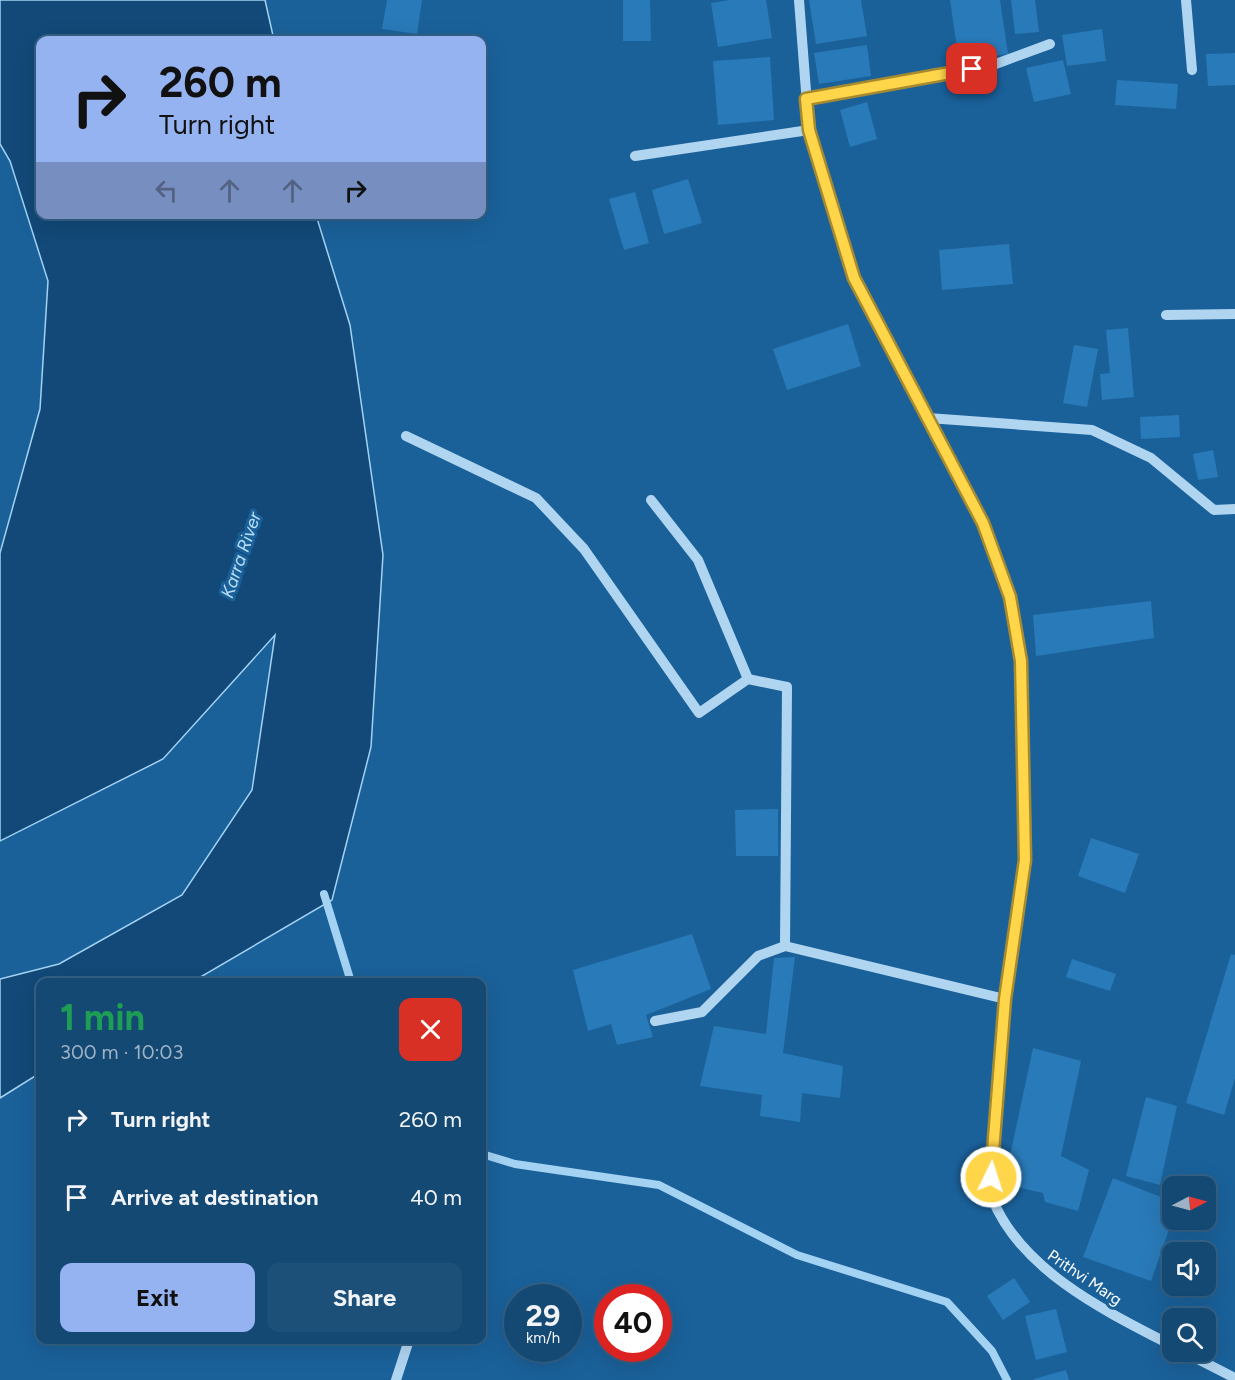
<!DOCTYPE html>
<html lang="en">
<head>
<meta charset="utf-8">
<style>
	:root { --surface:#144974; --page:#1d5079; --text:#f1f3f6; --muted:#9db2c5; --line:#336186; --accent:#95b2f1 }
	body { margin:0; font-family:Figtree,sans-serif; background:var(--page); color:var(--text); height:100vh; display:flex; flex-direction:column; font-size:22px; white-space:nowrap }
	* { box-sizing:border-box; margin:0 }
	p { font-size:20px; color:var(--muted) }
	.icon { flex:none; width:33px; height:33px; fill:none; stroke:currentColor; stroke-width:2; stroke-linecap:round; stroke-linejoin:round }
	.map { position:relative; flex:1; overflow:hidden }
	.panel { position:absolute; left:36px; top:978px; width:450px; height:366px; display:flex; flex-direction:column; background:var(--surface); border-radius:12px; box-shadow:0 6px 24px #0002,0 0 0 2px var(--line) }
	.panel>* { flex:none }
	.banner { position:absolute; left:36px; top:36px; width:450px; height:183px; border-radius:12px; box-shadow:0 6px 24px #0002,0 0 0 2px var(--line); background:#95b2f1; color:#111; overflow:hidden }
	.needle { width:39px; rotate:84deg }
	.buttons { position:absolute; left:1162px; top:1176px; display:grid; gap:12px }
	.buttons a { display:grid; place-items:center; width:54px; height:54px; border-radius:12px; background:var(--surface); box-shadow:0 6px 24px #0002,0 0 0 2px var(--line); font-size:30px }
	.speed { position:absolute; left:504px; top:1284px; display:flex; gap:12px; font-size:30px; font-weight:700; text-align:center }
	.speed>* { display:grid; place-content:center; width:78px; height:78px; border-radius:50%; background:var(--surface); box-shadow:0 6px 24px #0002,0 0 0 2px var(--line); line-height:1 }
	.speed small { font-size:15px; font-weight:400 }
	.speed .limit { border:9px solid #d22; background:#fff; color:#111 }
	.pin { position:absolute; display:grid; place-items:center; width:51px; height:51px; color:#fff; margin:-26px; border-radius:12px; box-shadow:0 3px 9px #0006 }
	.me { position:absolute; width:66px; margin:-33px; rotate:4deg; stroke-linejoin:round; filter:drop-shadow(0 0 4px #0008) }
	.turn { display:flex; align-items:center; gap:21px; height:126px; padding:0 24px; font-size:27px }
	.turn .icon { width:78px; height:78px; stroke-width:2.5 }
	.turn b { display:block; font-size:42px; line-height:51px }
	.lanes { display:flex; align-items:center; height:57px; padding:0 24px; background:#0003; justify-content:center; gap:30px; direction:ltr }
	.lanes .off { opacity:.35 }
	.round { display:grid; place-items:center; flex:none; width:63px; height:63px; border-radius:12px; background:var(--page) }
	.overview { display:flex; align-items:center; justify-content:space-between; height:102px; padding:0 24px }
	h1 { font-size:36px; font-weight:700; line-height:45px; color:#1e9e55 }
	.button { display:flex; gap:12px; margin-top:auto; padding:12px 24px }
	.button a { flex:1; height:69px; border-radius:12px; background:var(--accent); color:#111; font-size:24px; font-weight:700; line-height:69px; text-align:center }
	.button a+a { background:var(--page); color:var(--text) }
	ul { padding:0; list-style:none }
	li { display:flex; align-items:center; gap:18px; height:78px; padding:0 24px }
	li div { flex:1 }
	li b { display:block; font-size:22px }
	li em { font-style:normal }
	.map>svg:first-child { display:block }
	.water { fill:#124978; stroke:#a3d2f3; stroke-width:1.5 }
	.lines { fill:none; stroke-linecap:round; stroke-linejoin:round }
	.stream { stroke:#a3d2f3; stroke-width:8 }
	.building { fill:#297ab8 }
	.minor { stroke:#b0d5f1; stroke-width:10 }
	.route-casing { stroke:#a68a30; stroke-width:15 }
	.route { stroke:#ffd54a; stroke-width:10 }
	.labels { text-anchor:middle; stroke-width:6; stroke-linejoin:round; paint-order:stroke }
	.street-label { font-size:16px; fill:#fff; stroke:#1a619a }
	.water-label { font-size:18px; font-style:italic; fill:#bddef7; stroke:#1a619a }
</style>
</head>
<body>
<div class="map">
<svg width="1235" height="1380" viewBox="0 0 1235 1380">
	<rect width="100%" height="100%" fill="#1a619a"/>
	<path class="water" d="M0,0h265l9,40h-234v174l276,1 34,110 33,230 -12,192 -39,153 -140,82h-152v91l-40,25v-119l59,-15 123,-69 70,-105 23,-155 -112,124 -163,82v-288l40,-144 8,-128 -38,-120 -10,-17z"/>
	<g class="lines">
		<g class="stream">
			<path d="M324,894l27,88"/>
			<path d="M482,1154l33,10 144,21 138,70 150,47 45,49 15,29"/>
		</g>
	</g>
	<g class="building">
		<path d="M387,0h35l-5,34 -35,-5z"/>
		<path d="M623,0h27l1,41h-28z"/>
		<path d="M730,0h36l6,38 -54,9 -7,-44z"/>
		<path d="M809,0h52l6,36 -51,8z"/>
		<path d="M950,0h50l8,54 -49,7z"/>
		<path d="M1011,0h24l4,32 -24,2z"/>
		<path d="M1102,29l4,32 -39,5 -5,-31z"/>
		<path d="M867,45l4,31 -52,8 -5,-31z"/>
		<path d="M1235,53v32l-27,1 -2,-32z"/>
		<path d="M770,57l4,63 -56,5 -5,-64z"/>
		<path d="M1063,60l8,34 -37,8 -8,-34z"/>
		<path d="M1117,80l61,4 -2,25 -61,-4z"/>
		<path d="M867,102l10,37 -27,8 -10,-37z"/>
		<path d="M688,179l14,44 -38,11 -12,-44z"/>
		<path d="M635,192l14,51 -25,7 -15,-51z"/>
		<path d="M1009,244l4,40 -71,6 -3,-40z"/>
		<path d="M848,324l13,42 -74,24 -14,-41z"/>
		<path d="M1128,328l6,69 -32,3 -2,-26 10,-1 -4,-43z"/>
		<path d="M1074,345l24,4 -11,58 -24,-4z"/>
		<path d="M1179,415l1,22 -39,2 -1,-22z"/>
		<path d="M1213,450l5,27 -20,3 -5,-26z"/>
		<path d="M1151,601l3,37 -118,18 -3,-41z"/>
		<path d="M778,809v47h-42l-1,-46z"/>
		<path d="M1091,838l48,16 -14,39 -47,-17z"/>
		<path d="M692,934l19,55 -65,26 7,22 -36,8 -6,-21 -23,7 -15,-61z"/>
		<path d="M1231,954l4,1v123l-11,37 -38,-12z"/>
		<path d="M795,957l-12,96 60,13 -3,32 -38,-5 -2,29 -40,-6 2,-21 -62,-9 14,-60 52,8 8,-76z"/>
		<path d="M1072,959l44,15 -6,17 -44,-14z"/>
		<path d="M1033,1048l48,13 -20,95 28,14 -11,41 -33,-9 -2,-9 -39,-9z"/>
		<path d="M1146,1097l31,9 -17,79 -34,-9z"/>
		<path d="M1113,1178l60,24v16l-22,63 -68,-24z"/>
		<path d="M1014,1278l16,24 -27,18 -16,-24z"/>
		<path d="M1056,1309l11,43 -31,8 -11,-44z"/>
		<path d="M1066,1370l3,10h-35v-1z"/>
	</g>
	<g class="lines">
		<g class="minor">
			<path d="M799,0l10,130 45,148 129,245 27,74 11,64 4,199 -20,139 -13,199c29,73 115,114 181,148"/>
			<path d="M1186,0l6,70"/>
			<path d="M806,99l187,-34 57,-21"/>
			<path d="M635,156l174,-26"/>
			<path d="M1166,315l69,-1"/>
			<path d="M928,418l164,12 59,28 63,52 21,-1"/>
			<path d="M406,436l130,62 48,51 115,164 49,-34 39,8 -2,259"/>
			<path d="M651,500l47,60 50,119"/>
			<path d="M655,1021l47,-9 56,-56 27,-10 220,53"/>
			<path d="M1184,1352l51,26"/>
			<path d="M396,1380l13,-40"/>
		</g>
	</g>
	<g class="lines">
		<defs>
			<path id="route" d="M972,69l-166,30 3,31 45,148 129,245 27,74 11,64 4,199 -20,139 -14,178"/>
		</defs>
		<use href="#route" class="route-casing"/>
		<use href="#route" class="route"/>
	</g>
	<g class="labels">
		<g class="street-label">
			<text transform="translate(1085 1277) rotate(34)" y="6">Prithvi Marg</text>
		</g>
		<g class="water-label">
			<text transform="translate(241 555) rotate(-71)" y="6">Karra River</text>
		</g>
	</g>
</svg>
<div class="buttons">
<a><svg class="needle" viewBox="-14 -14 28 28"><path d="M0-13l5 13h-10z" fill="#e53935"/><path d="M0 13l5-13h-10z" fill="#9db2c5"/></svg></a>
<a><svg class="icon" aria-label="sound" viewBox="0 0 24 24"><path d="M4 9h4l5-4v14l-5-4H4zM17 9q2 3 0 6"/></svg></a>
<a><svg class="icon" aria-label="search" viewBox="0 0 24 24"><circle cx="10" cy="10" r="6"/><path d="M15 15l6 6"/></svg></a>
</div>
<div class="speed"><div>29<small>km/h</small></div><div class="limit">40</div></div>
<div class="pin" style="left:972px;top:69px;background:#d93025"><svg class="icon" aria-label="arrive" viewBox="0 0 24 24"><path d="M6 21V4h12l-3 4 3 4H6"/></svg></div>
<svg class="me" style="left:991px;top:1177px" viewBox="-20 -20 40 40"><circle r="17" fill="#ffd54a" stroke="#fff" stroke-width="3"/><path d="M0-11L8 9 0 5-8 9z" fill="#fff"/></svg>
<div class="banner">
<div class="turn"><svg class="icon" aria-label="right" viewBox="0 0 24 24"><path d="M7 20v-9h11M14 6l5 5-5 5"/></svg><div><b>260 m</b>Turn right</div></div>
<div class="lanes"><svg class="icon off" aria-label="left" viewBox="0 0 24 24"><path d="M17 20v-9H6M10 6l-5 5 5 5"/></svg><svg class="icon off" aria-label="ahead" viewBox="0 0 24 24"><path d="M12 20V5M6 11l6-6 6 6"/></svg><svg class="icon off" aria-label="ahead" viewBox="0 0 24 24"><path d="M12 20V5M6 11l6-6 6 6"/></svg><svg class="icon" aria-label="right" viewBox="0 0 24 24"><path d="M7 20v-9h11M14 6l5 5-5 5"/></svg></div>
</div>
<section class="panel">
<div class="overview"><div><h1>1 min</h1><p>300 m · 10:03</p></div><a class="round" style="background:#d93025;color:#fff"><svg class="icon" aria-label="close" viewBox="0 0 24 24"><path d="M6 6l12 12M18 6L6 18"/></svg></a></div>
<ul>
<li><svg class="icon" aria-label="right" viewBox="0 0 24 24"><path d="M7 20v-9h11M14 6l5 5-5 5"/></svg><div><b>Turn right</b></div><em>260 m</em></li>
<li><svg class="icon" aria-label="arrive" viewBox="0 0 24 24"><path d="M6 21V4h12l-3 4 3 4H6"/></svg><div><b>Arrive at destination</b></div><em>40 m</em></li>
</ul>
<div class="button"><a>Exit</a><a>Share</a></div>
</section>
</div>
</body>
</html>
